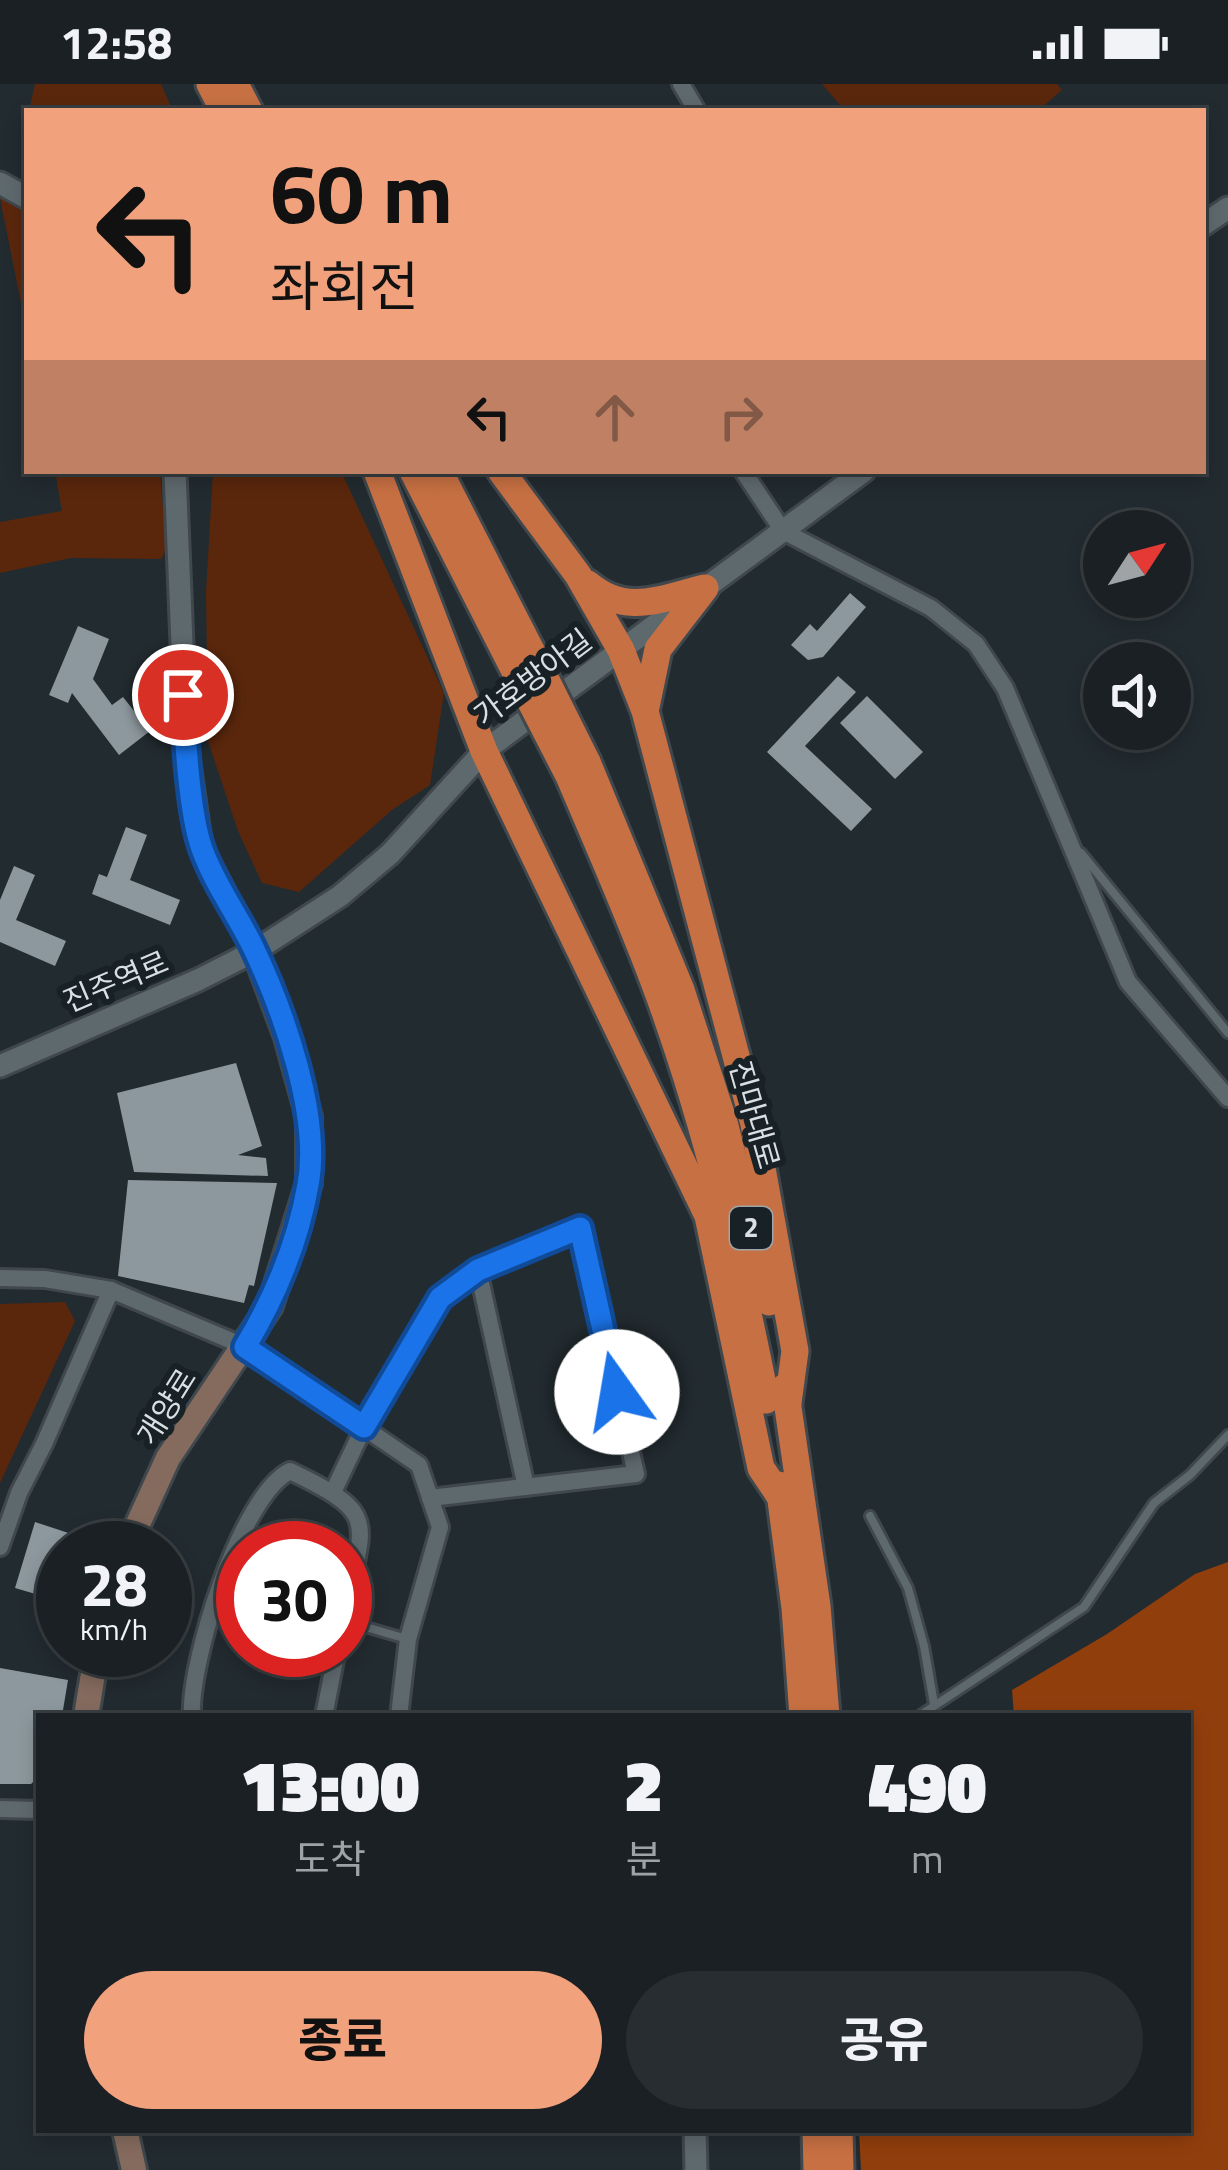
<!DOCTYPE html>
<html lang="ko">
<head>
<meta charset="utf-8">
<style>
	:root { --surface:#1a2024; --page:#272d31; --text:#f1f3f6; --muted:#9fa3a6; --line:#383e41; --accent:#f1a17c }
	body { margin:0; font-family:"Titillium Web","Noto Sans KR",sans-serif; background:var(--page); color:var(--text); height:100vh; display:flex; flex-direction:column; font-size:45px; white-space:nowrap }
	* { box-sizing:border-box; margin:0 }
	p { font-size:39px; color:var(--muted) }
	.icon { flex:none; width:66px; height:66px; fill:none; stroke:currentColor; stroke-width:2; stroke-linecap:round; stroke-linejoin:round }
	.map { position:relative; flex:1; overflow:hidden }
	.sheet { position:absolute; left:36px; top:1629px; width:1155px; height:420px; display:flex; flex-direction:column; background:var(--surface); border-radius:0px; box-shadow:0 6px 18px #0003,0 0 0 3px var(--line) }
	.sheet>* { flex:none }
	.top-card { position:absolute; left:24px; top:24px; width:1182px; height:366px; border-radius:0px; box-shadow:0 6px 18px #0003,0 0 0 3px var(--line); background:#f1a17c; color:#111; overflow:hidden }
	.needle { width:78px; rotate:54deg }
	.buttons { position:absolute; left:1083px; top:426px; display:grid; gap:24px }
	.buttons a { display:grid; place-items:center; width:108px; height:108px; border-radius:50%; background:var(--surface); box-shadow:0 6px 18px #0003,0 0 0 3px var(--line); font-size:60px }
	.speed { position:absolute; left:36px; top:1437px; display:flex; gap:24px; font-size:60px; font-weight:700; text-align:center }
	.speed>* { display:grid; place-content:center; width:156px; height:156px; border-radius:50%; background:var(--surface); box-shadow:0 6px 18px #0003,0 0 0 3px var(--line); line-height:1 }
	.speed small { font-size:30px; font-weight:400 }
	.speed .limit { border:18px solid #d22; background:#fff; color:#111 }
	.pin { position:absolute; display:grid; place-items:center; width:102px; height:102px; color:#fff; margin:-51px; border:6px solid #fff; border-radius:50%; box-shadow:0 3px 12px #0007 }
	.me { position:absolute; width:132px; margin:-66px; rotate:347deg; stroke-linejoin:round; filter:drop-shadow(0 0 9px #0008) }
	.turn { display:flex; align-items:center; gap:42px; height:252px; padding:0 48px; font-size:54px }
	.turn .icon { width:156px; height:156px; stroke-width:2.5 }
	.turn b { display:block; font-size:84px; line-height:102px }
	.lanes { display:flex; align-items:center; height:114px; padding:0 48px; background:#0003; justify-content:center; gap:60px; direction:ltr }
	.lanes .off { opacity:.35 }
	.eta { display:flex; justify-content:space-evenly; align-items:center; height:204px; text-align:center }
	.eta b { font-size:72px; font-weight:800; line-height:84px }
	.primary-button { display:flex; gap:24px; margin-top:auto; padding:24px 48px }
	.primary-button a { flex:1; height:138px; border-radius:72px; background:var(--accent); color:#111; font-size:48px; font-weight:800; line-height:138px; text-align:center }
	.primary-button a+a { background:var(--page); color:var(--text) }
	.status { display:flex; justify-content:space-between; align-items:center; height:84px; padding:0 60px; background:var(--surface); direction:ltr }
	.status svg { height:33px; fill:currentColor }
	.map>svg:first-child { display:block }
	.green { fill:#5a270c }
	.forest { fill:#913e0d }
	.building { fill:#8d989e }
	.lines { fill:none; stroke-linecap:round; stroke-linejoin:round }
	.service-casing { stroke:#41484d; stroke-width:14 }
	.minor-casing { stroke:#41484d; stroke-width:22 }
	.tertiary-casing { stroke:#41484d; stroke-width:27 }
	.secondary-casing { stroke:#41484d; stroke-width:30 }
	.trunk-casing { stroke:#41484d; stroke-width:33 }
	.service { stroke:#5e696e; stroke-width:8 }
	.minor { stroke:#5e696e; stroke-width:16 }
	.tertiary { stroke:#5e696e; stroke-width:21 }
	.secondary { stroke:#856b5e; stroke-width:24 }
	.trunk { stroke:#c77043; stroke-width:27 }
	.trunk-bridge-casing { stroke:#41484d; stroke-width:33; stroke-linecap:butt }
	.trunk-bridge { stroke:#c77043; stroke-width:27 }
	.route-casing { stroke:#114b97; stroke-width:30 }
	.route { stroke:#1a73e8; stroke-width:21 }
	.labels { text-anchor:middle; stroke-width:12; stroke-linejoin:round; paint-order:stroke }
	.shield { fill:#182126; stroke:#9fa6aa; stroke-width:3 }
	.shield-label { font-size:27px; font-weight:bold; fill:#d9dfe3 }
	.street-label { font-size:30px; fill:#d9dfe3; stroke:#182126 }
</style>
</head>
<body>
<div class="status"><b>12:58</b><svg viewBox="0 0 49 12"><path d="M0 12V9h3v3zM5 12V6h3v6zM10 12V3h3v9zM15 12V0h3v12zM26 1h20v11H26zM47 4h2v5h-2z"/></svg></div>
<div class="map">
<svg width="1228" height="2086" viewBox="0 0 1228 2086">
	<rect width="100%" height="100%" fill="#222b30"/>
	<g class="green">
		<path d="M35,0h126l12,27h-144z"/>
		<path d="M822,0h235l5,6 -24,21h-193z"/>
		<path d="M0,114l27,15v120z"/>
		<path d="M55,387h105l6,78 -5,10 -90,-1 -71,15v-51l62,-11z"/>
		<path d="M213,387h128l103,222 -14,92 -38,25 -93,82 -37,-9 -24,-52 -30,-90 -2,-149z"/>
		<path d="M65,1218l10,19 -75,162v-179z"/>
	</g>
	<path class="forest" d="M1228,1478v608h-367l-2,-40h329v-414h-174l-2,-26 95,-56 88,-60z"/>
	<g class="building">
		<path d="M850,509l16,14 -43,50 -15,3 -17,-15 19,-21 7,7z"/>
		<path d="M78,542l31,13 -16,40 19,26 11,-8 27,34 -31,24 -47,-62 -4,10 -19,-8z"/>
		<path d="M838,592l18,16 -51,54 67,63 -21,22 -84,-79z"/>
		<path d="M867,612l56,56 -28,27 -55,-56z"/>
		<path d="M126,743l21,8 -17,45 50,20 -10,25 -78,-31 7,-20 8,3z"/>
		<path d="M14,782l21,9 -19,45 50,21 -11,25 -55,-24v-42z"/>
		<path d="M236,979l26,83 -24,9 28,3 2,18 -134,-4 -17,-79z"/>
		<path d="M128,1096l149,3 -23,103 -5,-1 -5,18 -126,-27z"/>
		<path d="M35,1438l67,22 -1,4h-38v54l-48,-14z"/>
		<path d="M0,1584l68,12 -6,36h-23v60l-8,8h-31z"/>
	</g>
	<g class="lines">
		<defs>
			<g id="service">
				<path d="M1081,769l147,180"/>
				<path d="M870,1432l38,72 16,58 10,58"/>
				<path d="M345,1537l62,18"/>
				<path d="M919,1632l165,-109 70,-104 36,-28 38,-40"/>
			</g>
			<g id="minor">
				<path d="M681,0l16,27"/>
				<path d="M743,387l40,60 148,77 45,36 29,44 123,294 100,116"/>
				<path d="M478,1186l48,217"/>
				<path d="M0,1194l45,1 66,11 135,57 173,118 21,62 -32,112 -9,77"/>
				<path d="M333,1408l31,-65 76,-129 38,-28 102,-41 56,245 -206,24"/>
				<path d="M0,1463l19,-54 25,-49 67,-154"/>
				<path d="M192,1632c-3,-54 49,-221 98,-245 92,44 73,49 55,141"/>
				<path d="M324,1632l13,-66"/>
				<path d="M0,1725l39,1"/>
			</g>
			<g id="tertiary">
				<path d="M0,99l27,15"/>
				<path d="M1203,141l25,-17"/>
				<path d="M175,387l11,272 15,104 54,104"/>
				<path d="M0,982l198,-86 57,-29 85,-55 50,-42 94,-103 380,-280"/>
				<path d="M695,2046l1,40"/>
			</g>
			<g id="secondary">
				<path d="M127,1464l41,-90 102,-152 39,-123v-66l-22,-80 -32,-86"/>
				<path d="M86,1632l11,-66"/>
				<path d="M125,2046l9,40"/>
			</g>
			<g id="trunk">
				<path d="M210,0l14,27"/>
				<path d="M235,0l14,27"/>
				<path d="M377,387l107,280 224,465 53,252 20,30"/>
				<path d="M413,387l106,208"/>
				<path d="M439,387l98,191"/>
				<path d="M501,387l77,104 43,75 24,61 109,413 41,227 -7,52"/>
				<path d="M588,500c39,33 73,14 117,4l-47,61 -12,58"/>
				<path d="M587,678l94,228 44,136 44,176"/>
				<path d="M569,692c31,73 64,147 91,222 47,130 79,266 106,402"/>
				<path d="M785,1303l32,219 9,110"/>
				<path d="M779,1401l16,123 8,108"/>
				<path d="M816,2046l1,40"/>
				<path d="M839,2046l1,40"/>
			</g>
		</defs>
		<use href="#service" class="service-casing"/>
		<use href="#minor" class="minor-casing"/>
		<use href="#tertiary" class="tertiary-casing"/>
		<use href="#secondary" class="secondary-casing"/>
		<use href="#trunk" class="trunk-casing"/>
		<use href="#service" class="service"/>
		<use href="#minor" class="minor"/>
		<use href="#tertiary" class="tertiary"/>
		<use href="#secondary" class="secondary"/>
		<use href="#trunk" class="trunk"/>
		<defs>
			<g id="trunk-bridge">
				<path d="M537,578l50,100"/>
				<path d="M519,595l50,97"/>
			</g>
		</defs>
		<use href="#trunk-bridge" class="trunk-bridge-casing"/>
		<use href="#trunk-bridge" class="trunk-bridge"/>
	</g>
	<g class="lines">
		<defs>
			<path id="route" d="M183,611c2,40 6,118 19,154 12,34 35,65 51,98 30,63 68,169 55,238 -10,57 -33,112 -63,162l119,80 76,-129 38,-28 102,-42 37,164"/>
		</defs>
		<use href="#route" class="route-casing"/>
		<use href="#route" class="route"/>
	</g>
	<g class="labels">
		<rect class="shield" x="730" y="1123" width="42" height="42" rx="9"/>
		<g class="shield-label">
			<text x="751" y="1153">2</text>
		</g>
		<g class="street-label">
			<text transform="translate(533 594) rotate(-37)" y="10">가호방아길</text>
			<text transform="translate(116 898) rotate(-23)" y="10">진주역로</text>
			<text transform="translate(754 1031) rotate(74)" y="10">진마대로</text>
			<text transform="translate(167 1323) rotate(-58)" y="10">개양로</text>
		</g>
	</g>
</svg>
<div class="buttons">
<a><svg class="needle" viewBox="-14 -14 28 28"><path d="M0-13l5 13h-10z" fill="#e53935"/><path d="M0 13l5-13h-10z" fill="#9fa3a6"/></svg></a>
<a><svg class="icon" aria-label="sound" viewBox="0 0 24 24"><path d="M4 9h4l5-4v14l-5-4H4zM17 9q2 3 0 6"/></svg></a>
</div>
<div class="speed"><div>28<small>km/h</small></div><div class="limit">30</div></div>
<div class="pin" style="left:183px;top:611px;background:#d93025"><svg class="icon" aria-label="arrive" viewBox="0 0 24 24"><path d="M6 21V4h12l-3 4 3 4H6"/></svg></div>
<svg class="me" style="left:617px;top:1308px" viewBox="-20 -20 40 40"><circle r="19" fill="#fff"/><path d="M0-13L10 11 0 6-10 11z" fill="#1a73e8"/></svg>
<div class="top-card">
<div class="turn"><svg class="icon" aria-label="left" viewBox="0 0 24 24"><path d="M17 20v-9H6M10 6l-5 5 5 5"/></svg><div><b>60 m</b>좌회전</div></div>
<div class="lanes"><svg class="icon" aria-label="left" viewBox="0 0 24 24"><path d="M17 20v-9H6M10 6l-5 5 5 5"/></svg><svg class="icon off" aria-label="ahead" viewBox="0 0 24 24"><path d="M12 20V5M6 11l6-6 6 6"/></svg><svg class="icon off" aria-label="right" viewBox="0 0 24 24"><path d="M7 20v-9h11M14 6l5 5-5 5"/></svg></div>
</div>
<section class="sheet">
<div class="eta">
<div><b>13:00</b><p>도착</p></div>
<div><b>2</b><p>분</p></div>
<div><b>490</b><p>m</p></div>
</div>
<div class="primary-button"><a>종료</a><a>공유</a></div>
</section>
</div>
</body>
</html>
